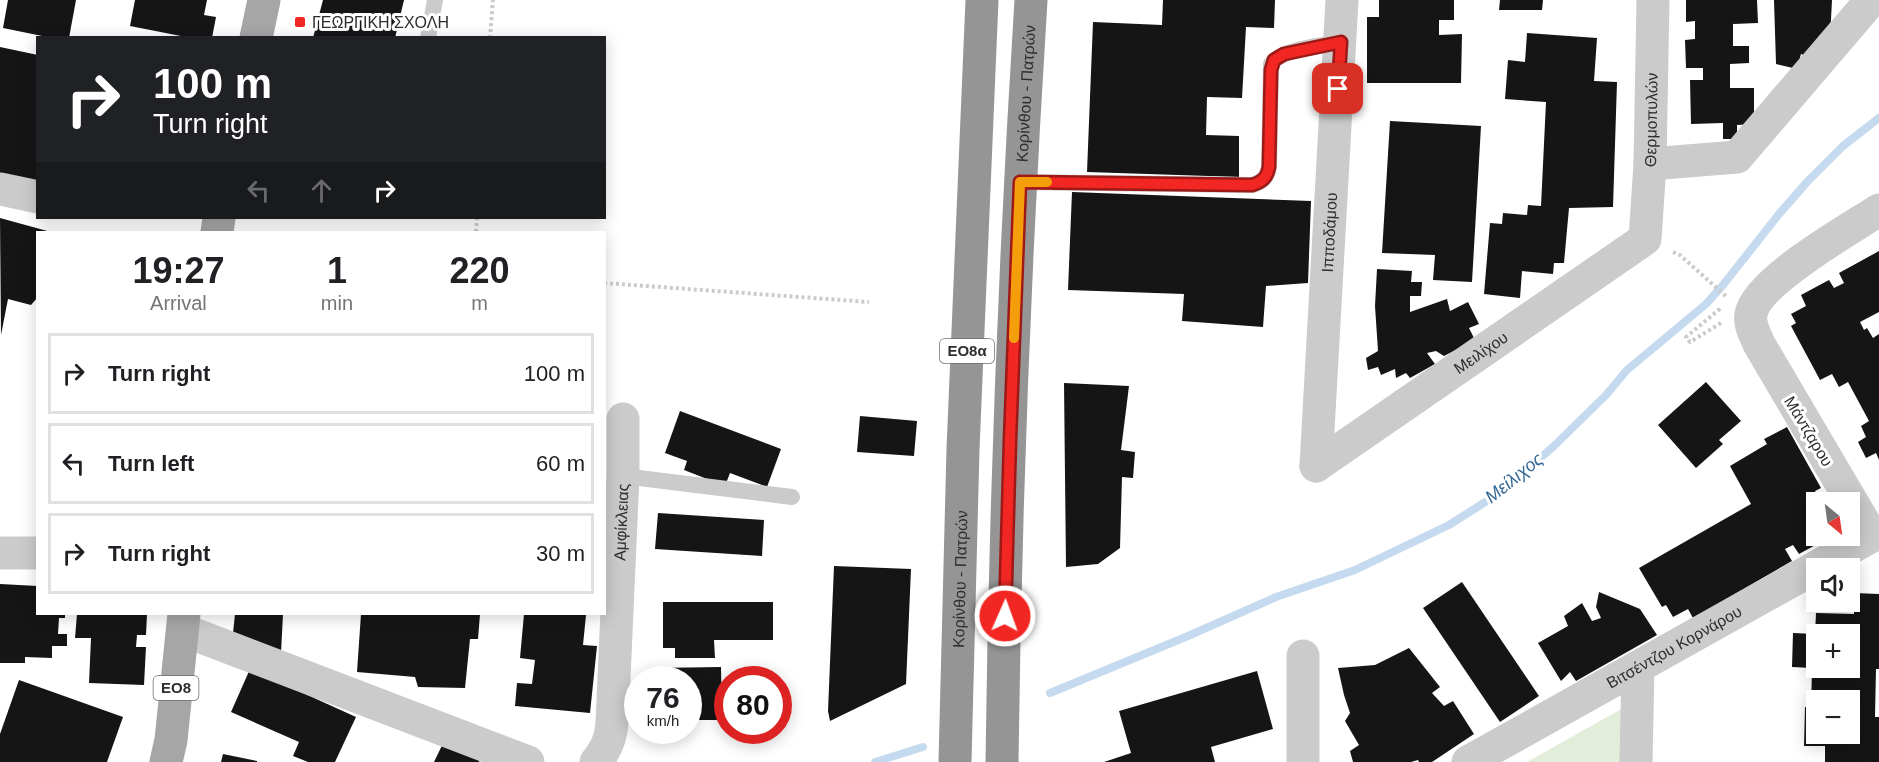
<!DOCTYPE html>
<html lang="en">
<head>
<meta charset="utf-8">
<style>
	:root { --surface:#fff; --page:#f6f6f6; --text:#202124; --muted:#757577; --line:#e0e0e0 }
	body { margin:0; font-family:Arial,sans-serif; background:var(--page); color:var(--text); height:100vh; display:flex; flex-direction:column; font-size:22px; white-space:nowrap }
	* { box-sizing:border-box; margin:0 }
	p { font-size:20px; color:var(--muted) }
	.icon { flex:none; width:33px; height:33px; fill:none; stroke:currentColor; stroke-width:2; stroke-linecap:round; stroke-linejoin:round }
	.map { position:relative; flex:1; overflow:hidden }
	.details { position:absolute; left:36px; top:231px; width:570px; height:384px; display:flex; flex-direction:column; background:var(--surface); border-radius:0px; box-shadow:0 3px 15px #0003 }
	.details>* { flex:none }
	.hud { position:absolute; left:36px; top:36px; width:570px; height:183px; border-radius:0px; box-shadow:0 3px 15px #0003; background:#202124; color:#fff; overflow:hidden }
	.needle { width:39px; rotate:151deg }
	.controls { position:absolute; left:1806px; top:492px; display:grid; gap:12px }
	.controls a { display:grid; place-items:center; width:54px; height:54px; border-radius:0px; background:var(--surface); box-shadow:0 3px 15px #0003; font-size:30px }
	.speed { position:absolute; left:624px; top:666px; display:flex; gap:12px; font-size:30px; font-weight:700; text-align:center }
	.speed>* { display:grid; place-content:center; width:78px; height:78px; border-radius:50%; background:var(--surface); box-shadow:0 3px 15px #0003; line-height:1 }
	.speed small { font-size:15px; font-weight:400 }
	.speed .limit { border:9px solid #d22; background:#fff; color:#111 }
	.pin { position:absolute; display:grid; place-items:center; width:51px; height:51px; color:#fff; margin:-26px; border-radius:12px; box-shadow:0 3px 9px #0006 }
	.me { position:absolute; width:66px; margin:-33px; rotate:2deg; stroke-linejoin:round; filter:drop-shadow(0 0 4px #0008) }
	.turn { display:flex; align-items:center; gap:21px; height:126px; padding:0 18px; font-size:27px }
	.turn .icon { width:78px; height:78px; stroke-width:2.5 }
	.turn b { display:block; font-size:42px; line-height:51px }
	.lanes { display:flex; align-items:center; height:57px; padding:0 18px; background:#0003; justify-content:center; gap:30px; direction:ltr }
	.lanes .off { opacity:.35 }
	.eta { display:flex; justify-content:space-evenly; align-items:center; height:102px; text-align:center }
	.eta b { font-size:36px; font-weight:700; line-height:42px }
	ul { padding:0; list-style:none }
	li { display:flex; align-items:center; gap:18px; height:81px; margin:0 12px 9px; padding:0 6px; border:3px solid var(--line); border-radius:0px }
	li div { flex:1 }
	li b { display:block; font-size:22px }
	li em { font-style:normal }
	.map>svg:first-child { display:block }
	.green { fill:#e2edda }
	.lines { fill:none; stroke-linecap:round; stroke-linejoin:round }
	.stream { stroke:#c5daee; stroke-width:8 }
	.building { fill:#151515; fill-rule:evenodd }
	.path { stroke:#cbcbcb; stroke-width:4; stroke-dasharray:3 3; stroke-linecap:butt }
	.lane { stroke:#cbcbcb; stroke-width:16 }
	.street { stroke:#cbcbcb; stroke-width:33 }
	.primary { stroke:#a6a6a6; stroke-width:33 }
	.highway { stroke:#959595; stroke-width:33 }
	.route-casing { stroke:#9d1917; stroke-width:15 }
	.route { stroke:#f22723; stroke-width:10 }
	.slow { stroke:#f59e0b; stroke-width:10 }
	.poi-dot { fill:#f22723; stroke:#fff; stroke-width:2 }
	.labels { text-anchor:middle; stroke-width:6; stroke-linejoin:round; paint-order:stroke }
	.shield { fill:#fff; stroke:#6d6d6d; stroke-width:1.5 }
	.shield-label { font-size:15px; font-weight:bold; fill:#2e2e2e }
	.poi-label { font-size:16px; fill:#2e2e2e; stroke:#fff; text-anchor:start }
	.street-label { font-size:16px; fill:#2e2e2e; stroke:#fff }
	.water-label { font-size:18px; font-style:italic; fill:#366896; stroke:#fff }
</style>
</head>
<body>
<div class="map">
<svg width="1879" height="762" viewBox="0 0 1879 762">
	<rect width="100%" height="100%" fill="#fff"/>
	<path class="green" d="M1625,707l-3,55h-95z"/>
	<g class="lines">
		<g class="stream">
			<path d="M1050,693l138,-57 88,-39 79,-27 94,-45 52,-33 53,-46 52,-51 21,-25 79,-66 17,-19 56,-71 28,-32 36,-36 36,-28"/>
			<path d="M875,762l48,-15"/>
		</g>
	</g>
	<g class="building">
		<path d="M8,0h68l-7,38h-17l-49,-10z"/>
		<path d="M135,0h72l-3,15 12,2 -4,21h-21l-61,-12z"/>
		<path d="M323,0h81l-9,38h-82z"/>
		<path d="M1163,0h112l-1,28 -28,-1 -4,71 -35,-1 -1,38 33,1v41l-152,-5 6,-150 69,3z"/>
		<path d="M1379,0h75v20h-15v15l23,-1 -1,49h-94v-66h12z"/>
		<path d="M1500,0h43l-1,10h-43z"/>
		<path d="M1686,0h71l1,23 -25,1v22h16v17l-19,1v24h24v36l-17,1v14h-14v-16l-32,1 -1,-44h13v-12h-17l-1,-28 10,-1v-18l-9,1z"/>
		<path d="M1774,0h58l-2,39 -16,20 -13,-5 -4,15 -21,-5z"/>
		<path d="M1527,33l70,5 -3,43 23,1 -4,125 -44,1 -5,55h-10l-1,11 -31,-3 -2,27 -36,-4 6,-71 12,1 1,-11 24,2 1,-10 13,1 5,-104 -41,-3 3,-39 17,2z"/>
		<path d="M0,47l38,8v127l-38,-9z"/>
		<path d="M1390,121l91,5 -9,156 -39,-2 2,-25 -53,-2z"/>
		<path d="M1072,192l239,9 -3,82 -42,3 -3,41 -81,-6 2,-27 -116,-4z"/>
		<path d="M0,218l51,14h-13v65l-7,8 -23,-6 -7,36z"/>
		<path d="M1879,251v61l-19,10 4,8 3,-2 6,10 6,-4v126l-3,-7 -10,5 -8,-16 8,-5 -5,-11 8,-5 -21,-39 -9,5 -7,-13 -12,6 -29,-54 5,-3 -5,-9 15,-8 -5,-11 28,-15 5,8 10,-5 -5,-10z"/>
		<path d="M1377,269l35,2 -1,11h11l-1,14h-11v16l37,-13 3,12 18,-9 11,22 -10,4 6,12 -31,16 -8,-5 -9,2 8,11 -25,14 -4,-5 -10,5 -1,-9 -14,6 -3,-8 -10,3 -2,-12 12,-7 -3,-45z"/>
		<path d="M1706,382l35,39 -22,19 4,4 -27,24 -38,-43z"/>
		<path d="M1064,383l65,3 -8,64 14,2 -2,26 -11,-1 -2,71 -22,16 -32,3z"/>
		<path d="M680,411l101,38 -14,38 -37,-14 -5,13 -41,-16 3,-9 -22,-8z"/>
		<path d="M860,416l57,5 -3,35 -57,-4z"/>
		<path d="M1787,427l34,61 -6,3 5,11 7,-4 3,4h-14v34h16l-33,18 -6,-9 -8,4 7,12 -99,57 -5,-9 -15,8 -7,-12 -4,2 -23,-39 112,-64 -21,-38 37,-22 -3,-5z"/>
		<path d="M658,513l106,7 -2,36 -107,-7z"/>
		<path d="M834,566l77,3 -5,115 -76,37 -2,-10z"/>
		<path d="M1462,582l77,114 -39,26 -77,-114z"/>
		<path d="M0,584l38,2v28h27v4h-6l-1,16h9v12h-15v12l-27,-1v6h-25z"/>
		<path d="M1599,592l41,17 17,26 -81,46 -6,-9 -9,9 -23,-38 30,-17 -4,-10 18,-13 10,18 9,-3 -5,-11z"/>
		<path d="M1854,593l25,1v75h-3l-1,48h4v45h-54v-16h-21l1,-39 6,1 1,-40 -20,-1 1,-34 22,1 1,-21 38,1zM1816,634h34v34h-34zM1816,700h34v34h-34z"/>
		<path d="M663,602h110v38h-59l1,18h-40v-10h-12z"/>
		<path d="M77,614h70l-1,21h-9l-1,12h10l-2,38 -55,-2 2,-45h-16z"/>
		<path d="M235,614h48l-2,39 -48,-20z"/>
		<path d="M361,614h119l-2,25h-8l-5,49 -47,-1 -3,-10 -58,-5z"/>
		<path d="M524,614l62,1 -3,30 14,1 -7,67 -75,-7 2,-23 15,1 3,-24 -15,-2z"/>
		<path d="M1409,648l31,39 -8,6 12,13 9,-5 21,33 -42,28h-13l-1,-2 -7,2h-58l-3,-11 9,-6 -14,-24 5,-8 -6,-18 -6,-27 37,-3z"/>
		<path d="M721,667l1,53h-34v-40h-32l-1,-12z"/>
		<path d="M250,669l106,48 -21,45h-27l-15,-6 6,-14 -68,-30z"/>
		<path d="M1257,671l16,58 -62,18 4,15h-111l27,-9 -12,-42z"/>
		<path d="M19,680l104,37 -16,45h-107v-28z"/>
		<path d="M448,733l36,17 -5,12h-45z"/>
		<path d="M223,754l34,7v1h-36z"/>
	</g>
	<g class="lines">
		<g class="path">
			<path d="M490,38l3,-38"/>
			<path d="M476,232l1,-14"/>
			<path d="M1673,252l7,3 47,42"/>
			<path d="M604,283l265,19"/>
			<path d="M1721,323l-31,19 -4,-5 35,-29"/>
		</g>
		<g class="lane">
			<path d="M428,38l7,-38"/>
			<path d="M1020,182l232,3c10,-3 15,-7 17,-18l2,-103c10,-15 52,-19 70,-22"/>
			<path d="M623,476l169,21"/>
		</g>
		<g class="street">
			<path d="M1650,164l87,-7 130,-152"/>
			<path d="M0,189l38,8"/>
			<path id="s1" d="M1316,466l329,-227 5,-75 3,-164"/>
			<path id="s2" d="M1316,466l26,-466"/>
			<path d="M1872,536l-113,-192c-4,-10 -10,-19 -8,-30 6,-33 99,-85 128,-104"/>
			<path d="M0,553h38"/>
			<path d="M183,630l345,132"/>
			<path d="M1303,656v106"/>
			<path id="s3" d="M596,762c10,-12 15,-23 16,-39l11,-247v-57"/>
			<path id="s4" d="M1468,762l411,-230"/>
			<path d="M1636,762l2,-95"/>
		</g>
		<g class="primary">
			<path d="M256,38l8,-38"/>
			<path d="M217,232l2,-14"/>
			<path d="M166,762l5,-22 13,-126"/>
		</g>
		<g class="highway">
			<path id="s5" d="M955,762l8,-313 19,-449"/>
			<path id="s6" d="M1002,762c3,-254 13,-508 29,-762"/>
		</g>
	</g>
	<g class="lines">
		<defs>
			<path id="route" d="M1005,616l5,-176 10,-258 232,3c10,-3 15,-7 17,-18l2,-97 3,-10 10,-6 57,-12 -3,47"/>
		</defs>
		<use href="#route" class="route-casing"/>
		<use href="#route" class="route"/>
		<path class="slow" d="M1014,338l6,-156h27"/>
	</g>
	<rect class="poi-dot" x="294" y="16" width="12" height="12" rx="3"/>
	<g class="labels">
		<g class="shield">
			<rect x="940" y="339" width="54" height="24" rx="4.5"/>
			<rect x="153.5" y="676" width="45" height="24" rx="4.5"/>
		</g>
		<g class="shield-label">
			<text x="967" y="356">ΕΟ8α</text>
			<text x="176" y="693">ΕΟ8</text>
		</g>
		<g class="poi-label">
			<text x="312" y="28">ΓΕΩΡΓΙΚΗ ΣΧΟΛΗ</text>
		</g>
		<g class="street-label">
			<text dy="6" stroke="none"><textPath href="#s6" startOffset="669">Κορίνθου - Πατρών</textPath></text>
			<text dy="6" stroke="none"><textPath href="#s1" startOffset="519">Θερμοπυλών</textPath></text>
			<text dy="6" stroke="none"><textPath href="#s2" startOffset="234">Ιπποδάμου</textPath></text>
			<text dy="6" stroke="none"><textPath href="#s1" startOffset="200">Μειλίχου</textPath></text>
			<text transform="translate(1809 431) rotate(59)" y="6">Μάντζαρου</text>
			<text dy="6" stroke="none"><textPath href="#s3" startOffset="244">Αμφίκλειας</textPath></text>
			<text dy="6" stroke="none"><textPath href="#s5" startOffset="183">Κορίνθου - Πατρών</textPath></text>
			<text dy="6" stroke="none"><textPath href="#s4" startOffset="236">Βιτσέντζου Κορνάρου</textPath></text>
		</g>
		<g class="water-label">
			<text transform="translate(1514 478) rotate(-39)" y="6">Μείλιχος</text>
		</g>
	</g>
</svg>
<div class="controls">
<a><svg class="needle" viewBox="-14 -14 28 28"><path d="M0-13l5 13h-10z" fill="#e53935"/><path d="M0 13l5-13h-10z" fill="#757577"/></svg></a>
<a><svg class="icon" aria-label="sound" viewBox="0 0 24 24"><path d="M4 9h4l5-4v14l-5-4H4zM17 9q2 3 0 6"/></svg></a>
<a>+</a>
<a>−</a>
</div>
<div class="speed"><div>76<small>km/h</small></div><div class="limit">80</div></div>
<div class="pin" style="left:1338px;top:89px;background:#d93025"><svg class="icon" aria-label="arrive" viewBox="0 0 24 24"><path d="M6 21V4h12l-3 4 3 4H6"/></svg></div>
<svg class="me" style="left:1005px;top:616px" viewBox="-20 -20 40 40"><circle r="17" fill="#f22723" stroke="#fff" stroke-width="3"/><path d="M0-11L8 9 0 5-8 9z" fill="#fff"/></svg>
<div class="hud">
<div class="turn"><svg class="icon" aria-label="right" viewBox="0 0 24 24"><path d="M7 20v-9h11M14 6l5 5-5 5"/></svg><div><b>100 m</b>Turn right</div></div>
<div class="lanes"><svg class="icon off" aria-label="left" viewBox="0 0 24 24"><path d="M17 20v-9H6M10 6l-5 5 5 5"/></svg><svg class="icon off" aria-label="ahead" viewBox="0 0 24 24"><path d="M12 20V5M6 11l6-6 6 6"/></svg><svg class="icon" aria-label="right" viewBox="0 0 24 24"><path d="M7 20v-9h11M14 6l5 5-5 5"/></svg></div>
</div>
<section class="details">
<div class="eta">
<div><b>19:27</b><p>Arrival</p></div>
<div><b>1</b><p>min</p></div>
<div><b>220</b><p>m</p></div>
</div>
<ul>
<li><svg class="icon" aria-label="right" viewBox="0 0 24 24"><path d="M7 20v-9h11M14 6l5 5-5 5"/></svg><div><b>Turn right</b></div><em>100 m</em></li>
<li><svg class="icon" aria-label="left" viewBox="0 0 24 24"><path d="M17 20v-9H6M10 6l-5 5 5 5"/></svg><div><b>Turn left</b></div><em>60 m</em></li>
<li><svg class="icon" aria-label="right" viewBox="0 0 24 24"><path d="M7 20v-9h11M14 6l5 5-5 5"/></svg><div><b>Turn right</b></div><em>30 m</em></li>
</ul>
</section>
</div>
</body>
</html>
